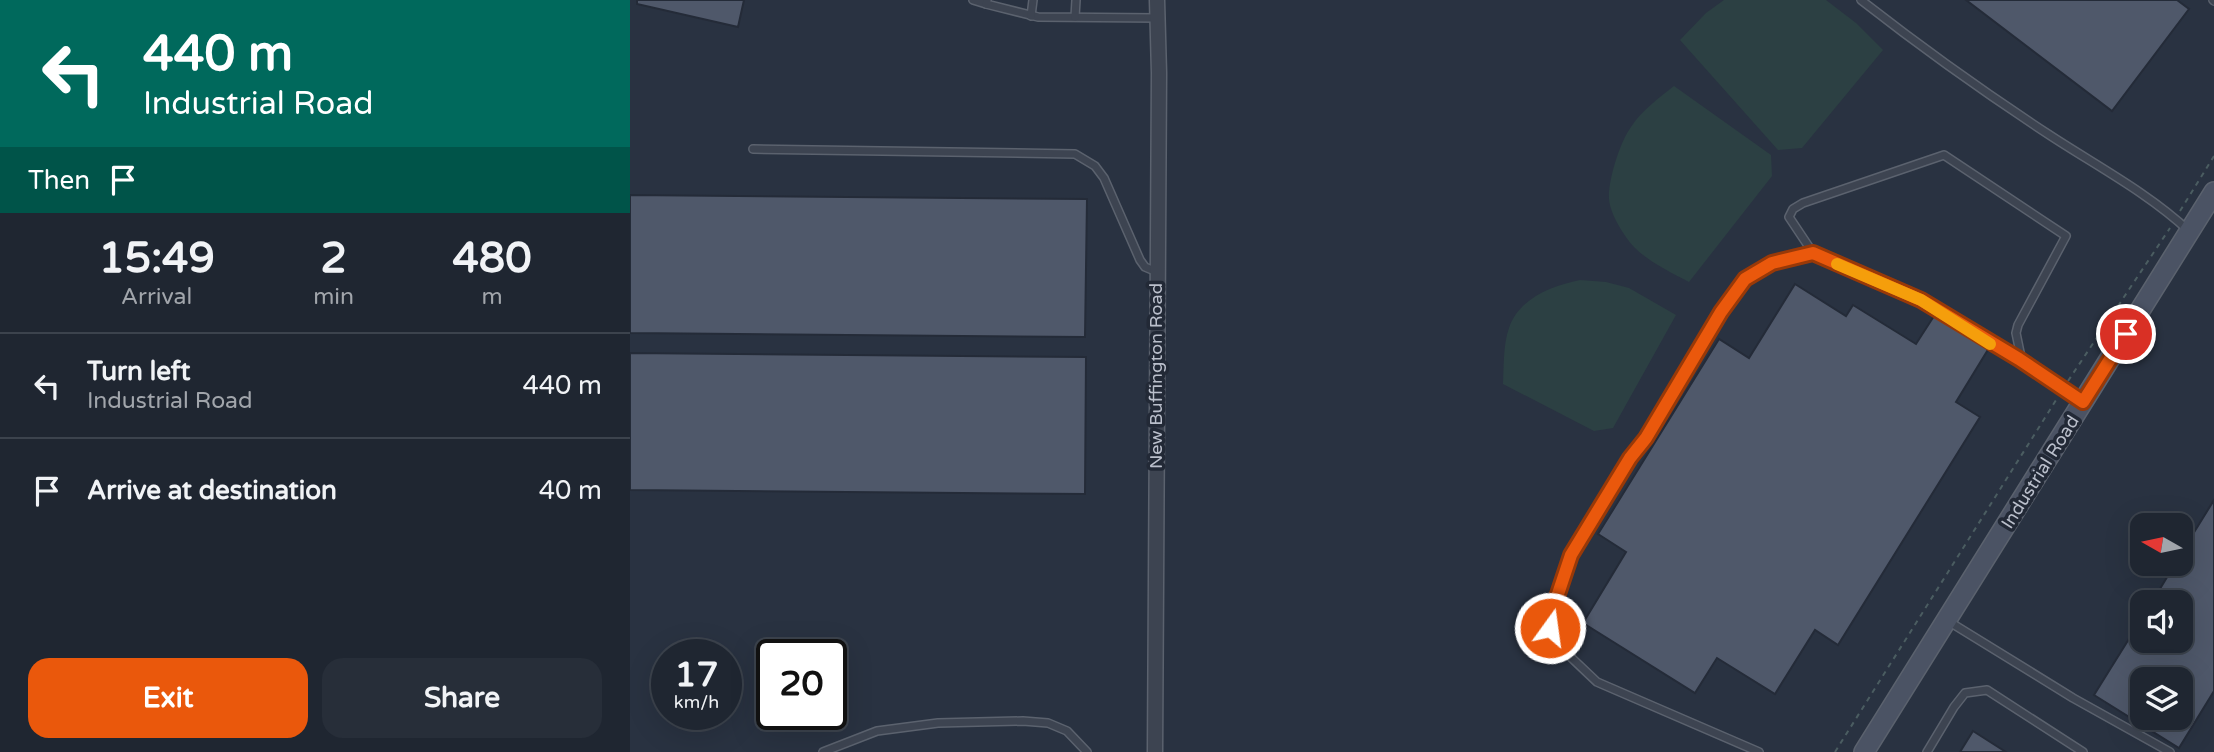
<!DOCTYPE html>
<html lang="en">
<head>
<meta charset="utf-8">
<style>
	:root { --surface:#1f2631; --page:#272e39; --text:#f1f3f6; --muted:#a1a5ab; --line:#3c434d; --accent:#ea580c }
	body { margin:0; font-family:"Varela Round",sans-serif; background:var(--page); color:var(--text); height:100vh; display:flex; flex-direction:column; font-size:26px; white-space:nowrap }
	* { box-sizing:border-box; margin:0 }
	p { font-size:23px; color:var(--muted) }
	.icon { flex:none; width:38px; height:38px; fill:none; stroke:currentColor; stroke-width:2; stroke-linecap:round; stroke-linejoin:round }
	.map { position:relative; flex:1; overflow:hidden }
	.side { display:flex; flex-direction:column; background:var(--surface); width:630px }
	.side>* { flex:none }
	.top-card { background:#00695c; color:#fff; overflow:hidden }
	.needle { width:46px; rotate:279deg }
	.controls { position:absolute; left:1500px; top:513px; display:grid; gap:14px }
	.controls a { display:grid; place-items:center; width:63px; height:63px; border-radius:14px; background:var(--surface); box-shadow:0 7px 28px #0002,0 0 0 2px var(--line); font-size:35px }
	.speed { position:absolute; left:21px; top:639px; display:flex; gap:14px; font-size:35px; font-weight:700; text-align:center }
	.speed>* { display:grid; place-content:center; width:91px; height:91px; border-radius:50%; background:var(--surface); box-shadow:0 7px 28px #0002,0 0 0 2px var(--line); line-height:1 }
	.speed small { font-size:18px; font-weight:400 }
	.speed .limit { border:4px solid #111; border-radius:10px; background:#fff; color:#111 }
	.pin { position:absolute; display:grid; place-items:center; width:60px; height:60px; color:#fff; margin:-30px; border:4px solid #fff; border-radius:50%; box-shadow:0 2px 7px #0007 }
	.me { position:absolute; width:77px; margin:-38px; rotate:14deg; stroke-linejoin:round; filter:drop-shadow(0 0 5px #0008) }
	.turn { display:flex; align-items:center; gap:24px; height:147px; padding:0 28px; font-size:32px }
	.turn .icon { width:91px; height:91px; stroke-width:2.5 }
	.turn b { display:block; font-size:49px; line-height:60px }
	.then { display:flex; align-items:center; height:66px; padding:0 28px; background:#0003; gap:14px; font-size:26px }
	.eta { display:flex; justify-content:space-evenly; align-items:center; height:119px; text-align:center }
	.eta b { font-size:42px; font-weight:800; line-height:49px }
	.cta { display:flex; gap:14px; margin-top:auto; padding:14px 28px }
	.cta a { flex:1; height:80px; border-radius:21px; background:var(--accent); color:#fff; font-size:28px; font-weight:800; line-height:80px; text-align:center }
	.cta a+a { background:var(--page); color:var(--text) }
	ul { padding:0; list-style:none }
	li { display:flex; align-items:center; gap:21px; height:105px; padding:0 28px; border-top:2px solid var(--line) }
	li div { flex:1 }
	li b { display:block; font-size:26px }
	li em { font-style:normal }
	main { display:flex; flex:1; min-height:0 }
	.map>svg:first-child { display:block }
	.green { fill:#2c4043 }
	.building { fill:#4f586a; stroke:#242b38; stroke-width:2; fill-rule:evenodd }
	.lines { fill:none; stroke-linecap:round; stroke-linejoin:round }
	.service-casing { stroke:#5b626e; stroke-width:10 }
	.minor-casing { stroke:#5b626e; stroke-width:17 }
	.secondary-casing { stroke:#5b626e; stroke-width:22 }
	.path { stroke:#4b5d61; stroke-width:2; stroke-dasharray:5 5; stroke-linecap:butt }
	.service { stroke:#3d4451; stroke-width:7 }
	.minor { stroke:#3d4451; stroke-width:14 }
	.secondary { stroke:#4b5364; stroke-width:19 }
	.route-casing { stroke:#983908; stroke-width:18 }
	.route { stroke:#ea580c; stroke-width:12 }
	.slow { stroke:#f59e0b; stroke-width:12 }
	.labels { text-anchor:middle; stroke-width:7; stroke-linejoin:round; paint-order:stroke }
	.street-label { font-size:18px; fill:#babfcb; stroke:#222936 }
</style>
</head>
<body>
<main>
<section class="side">
<div class="top-card">
<div class="turn"><svg class="icon" aria-label="left" viewBox="0 0 24 24"><path d="M17 20v-9H6M10 6l-5 5 5 5"/></svg><div><b>440 m</b>Industrial Road</div></div>
<div class="then">Then<svg class="icon" aria-label="arrive" viewBox="0 0 24 24"><path d="M6 21V4h12l-3 4 3 4H6"/></svg></div>
</div>
<div class="eta">
<div><b>15:49</b><p>Arrival</p></div>
<div><b>2</b><p>min</p></div>
<div><b>480</b><p>m</p></div>
</div>
<ul>
<li><svg class="icon" aria-label="left" viewBox="0 0 24 24"><path d="M17 20v-9H6M10 6l-5 5 5 5"/></svg><div><b>Turn left</b><p>Industrial Road</p></div><em>440 m</em></li>
<li><svg class="icon" aria-label="arrive" viewBox="0 0 24 24"><path d="M6 21V4h12l-3 4 3 4H6"/></svg><div><b>Arrive at destination</b></div><em>40 m</em></li>
</ul>
<div class="cta"><a>Exit</a><a>Share</a></div>
</section>
<div class="map">
<svg width="1584" height="752" viewBox="0 0 1584 752">
	<rect width="100%" height="100%" fill="#293241"/>
	<g class="green">
		<path d="M1094,0h102l30,23 27,27 -81,98 -24,2 -98,-110 26,-27z"/>
		<path d="M1044,86l97,69 1,21 -83,106c-19,-10 -40,-20 -55,-35 -10,-11 -24,-33 -25,-48 -1,-19 11,-57 22,-72 11,-17 28,-29 43,-41z"/>
		<path d="M950,280l26,2 23,6 47,27 -63,113 -19,3 -91,-47c1,-18 0,-39 6,-56 10,-30 43,-42 71,-48z"/>
	</g>
	<g class="building">
		<path d="M7,0h107l-6,27 -101,-23z"/>
		<path d="M1336,0h211l12,9 -77,102z"/>
		<path d="M0,195l457,4 -2,138 -455,-4z"/>
		<path d="M1165,284l51,32 7,-11 63,39 18,-28 55,32 -33,54 24,15 -142,228 -23,-15 -40,64 -58,-36 -22,35 -112,-70 43,-71 -28,-18 121,-195 30,19z"/>
		<path d="M0,353l456,4 -1,137 -455,-4z"/>
		<path d="M1584,500v191l-35,57 -85,-53 48,-77v22h38v-38h-28l23,-38h5v-9zM1512,679h38v39h-38z"/>
		<path d="M1343,731l33,21h-46z"/>
	</g>
	<g class="lines">
		<defs>
			<g id="service">
				<path d="M343,0l13,4"/>
				<path d="M357,0l-1,4 52,13 119,1"/>
				<path d="M1231,0c60,47 123,92 187,134 47,31 99,58 141,97"/>
				<path d="M1583,0l1,1"/>
				<path d="M401,16l2,-16"/>
				<path d="M445,17l1,-17"/>
				<path d="M123,149l322,5 20,12 9,12 36,82 5,7 12,5"/>
				<path d="M1392,362l-6,-29 2,-8 48,-89 -122,-81 -141,48 -10,6 -4,8 24,36 108,48 98,58 64,43"/>
				<path d="M1318,621l125,77 97,54"/>
				<path d="M193,752l54,-21 61,-8 85,-2 25,2 19,8 20,21"/>
				<path d="M1129,752l-162,-70 -40,-38 -7,-16 2,-16 19,-57 60,-97 15,-21 75,-125 24,-33 27,-16 41,-10"/>
				<path d="M1297,752l27,-45 11,-14 22,-3 96,62"/>
			</g>
			<path id="minor" d="M525,752l4,-679 -2,-73"/>
			<path id="secondary" d="M1234,752l350,-560"/>
		</defs>
		<use href="#service" class="service-casing"/>
		<use href="#minor" class="minor-casing"/>
		<use href="#secondary" class="secondary-casing"/>
		<g class="path">
			<path d="M1550,211l34,-55"/>
			<path d="M1438,381l102,-153"/>
			<path d="M1205,752l223,-355"/>
		</g>
		<use href="#service" class="service"/>
		<use href="#minor" class="minor"/>
		<use href="#secondary" class="secondary"/>
	</g>
	<g class="lines">
		<defs>
			<path id="route" d="M920,628l2,-16 19,-57 59,-97 16,-20 75,-126 24,-33 27,-16 41,-10 108,47 98,59 64,43 43,-68"/>
		</defs>
		<use href="#route" class="route-casing"/>
		<use href="#route" class="route"/>
		<path class="slow" d="M1207,264l84,36 69,44"/>
	</g>
	<g class="labels">
		<g class="street-label">
			<text transform="translate(526 376) rotate(-90)" y="6">New Buffington Road</text>
			<text transform="translate(1410 472) rotate(-58)" y="6">Industrial Road</text>
		</g>
	</g>
</svg>
<div class="controls">
<a><svg class="needle" viewBox="-14 -14 28 28"><path d="M0-13l5 13h-10z" fill="#e53935"/><path d="M0 13l5-13h-10z" fill="#a1a5ab"/></svg></a>
<a><svg class="icon" aria-label="sound" viewBox="0 0 24 24"><path d="M4 9h4l5-4v14l-5-4H4zM17 9q2 3 0 6"/></svg></a>
<a><svg class="icon" aria-label="layers" viewBox="0 0 24 24"><path d="M12 4l9 5-9 5-9-5zM3 14l9 5 9-5"/></svg></a>
</div>
<div class="speed"><div>17<small>km/h</small></div><div class="limit">20</div></div>
<div class="pin" style="left:1496px;top:334px;background:#d93025"><svg class="icon" aria-label="arrive" viewBox="0 0 24 24"><path d="M6 21V4h12l-3 4 3 4H6"/></svg></div>
<svg class="me" style="left:920px;top:628px" viewBox="-20 -20 40 40"><circle r="17" fill="#ea580c" stroke="#fff" stroke-width="3"/><path d="M0-11L8 9 0 5-8 9z" fill="#fff"/></svg>
</div>
</main>
</body>
</html>
